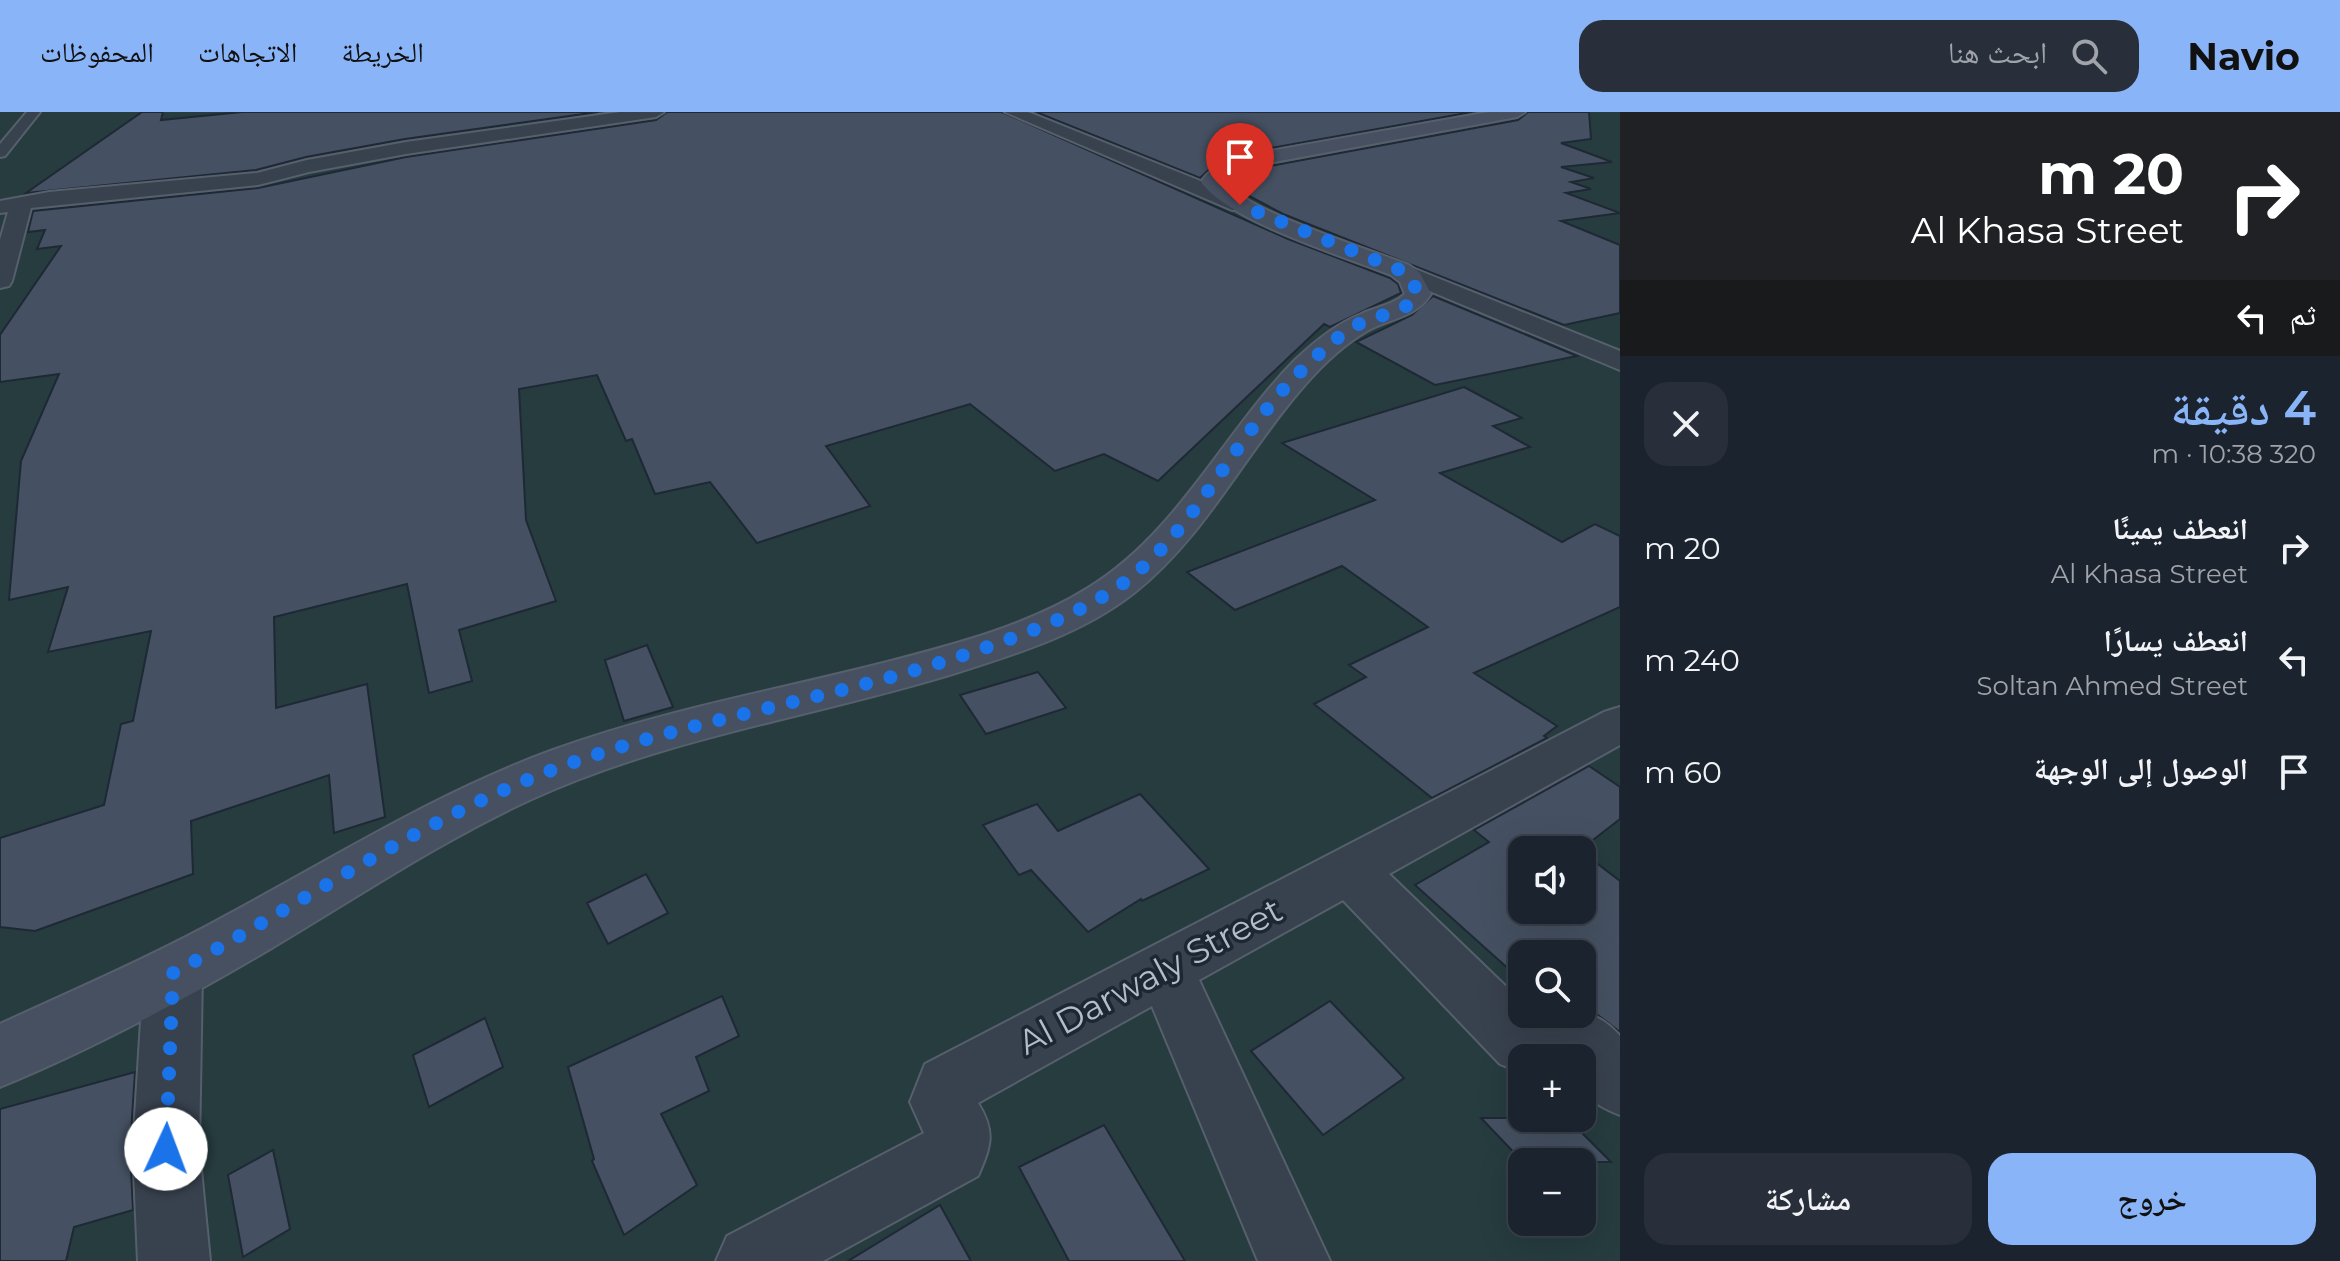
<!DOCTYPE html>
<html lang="ar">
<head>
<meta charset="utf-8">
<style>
	:root { --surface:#1b232e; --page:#282f3a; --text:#f1f3f6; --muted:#a0a4aa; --line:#39404a; --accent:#8ab4f8 }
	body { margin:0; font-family:Montserrat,"Noto Naskh Arabic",sans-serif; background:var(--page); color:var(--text); direction:rtl; height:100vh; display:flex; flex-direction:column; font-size:30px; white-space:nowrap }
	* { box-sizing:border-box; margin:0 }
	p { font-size:26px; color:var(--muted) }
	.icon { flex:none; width:44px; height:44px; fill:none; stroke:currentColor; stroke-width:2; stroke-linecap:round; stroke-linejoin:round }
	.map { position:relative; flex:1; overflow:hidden; direction:ltr }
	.side { display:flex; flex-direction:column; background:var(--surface); width:720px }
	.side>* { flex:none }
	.guide { background:#202124; color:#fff; overflow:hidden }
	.tools { position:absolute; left:1508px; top:724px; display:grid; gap:16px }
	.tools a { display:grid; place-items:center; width:88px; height:88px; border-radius:16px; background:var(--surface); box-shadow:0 8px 32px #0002,0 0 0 2px var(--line); font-size:40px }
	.pin { position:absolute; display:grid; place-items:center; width:68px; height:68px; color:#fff; margin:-82px -34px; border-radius:50% 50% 50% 0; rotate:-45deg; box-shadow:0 0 8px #0007 }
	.pin .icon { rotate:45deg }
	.me { position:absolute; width:88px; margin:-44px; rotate:2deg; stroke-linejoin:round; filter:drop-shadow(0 0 6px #0008) }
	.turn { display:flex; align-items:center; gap:28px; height:168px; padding:0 24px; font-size:36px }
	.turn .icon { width:104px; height:104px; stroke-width:2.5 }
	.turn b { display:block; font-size:56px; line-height:68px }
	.then { display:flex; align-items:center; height:76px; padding:0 24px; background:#0003; gap:16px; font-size:30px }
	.round { display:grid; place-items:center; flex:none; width:84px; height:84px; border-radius:24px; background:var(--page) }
	.head { display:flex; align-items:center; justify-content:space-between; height:136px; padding:0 24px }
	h1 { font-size:48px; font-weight:600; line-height:60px; color:var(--accent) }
	.primary-button { display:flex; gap:16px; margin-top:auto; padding:16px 24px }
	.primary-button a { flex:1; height:92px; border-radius:24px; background:var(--accent); color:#111; font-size:32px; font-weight:600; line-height:92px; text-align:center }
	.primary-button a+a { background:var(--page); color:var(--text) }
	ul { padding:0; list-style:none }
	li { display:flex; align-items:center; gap:24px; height:112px; padding:0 24px }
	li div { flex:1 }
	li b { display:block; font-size:30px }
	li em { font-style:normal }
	header { display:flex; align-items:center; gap:48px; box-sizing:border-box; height:112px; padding:0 40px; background:var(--accent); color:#111 }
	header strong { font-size:38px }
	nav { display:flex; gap:44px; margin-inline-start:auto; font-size:28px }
	.search { width:560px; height:72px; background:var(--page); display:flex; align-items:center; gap:20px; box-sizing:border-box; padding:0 28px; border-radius:24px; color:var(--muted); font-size:30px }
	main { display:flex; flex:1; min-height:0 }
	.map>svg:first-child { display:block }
	.green { fill:#263c3f; fill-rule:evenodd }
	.building { fill:#455162; stroke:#1f2835; stroke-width:2 }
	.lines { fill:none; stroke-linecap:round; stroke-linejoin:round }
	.lane-casing { stroke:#565f6c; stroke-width:4 }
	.street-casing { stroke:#565f6c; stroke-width:4 }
	.secondary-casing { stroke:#565f6c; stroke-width:4 }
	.lane { fill:#38414e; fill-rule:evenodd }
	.street { fill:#38414e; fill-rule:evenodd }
	.secondary { fill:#465061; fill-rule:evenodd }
	.route { stroke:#1a73e8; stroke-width:14; stroke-dasharray:0 25.2 }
	.labels { text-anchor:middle; stroke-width:7; stroke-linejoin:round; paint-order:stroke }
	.near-street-label { font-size:34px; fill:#b4bcc9; stroke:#1d2633 }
</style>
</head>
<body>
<header>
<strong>Navio</strong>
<div class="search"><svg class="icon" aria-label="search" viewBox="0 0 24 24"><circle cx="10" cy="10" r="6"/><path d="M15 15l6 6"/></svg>ابحث هنا</div>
<nav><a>الخريطة</a><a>الاتجاهات</a><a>المحفوظات</a></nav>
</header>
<main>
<section class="side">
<div class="guide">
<div class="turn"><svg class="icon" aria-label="right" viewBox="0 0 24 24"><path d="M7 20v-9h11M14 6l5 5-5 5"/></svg><div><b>20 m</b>Al Khasa Street</div></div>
<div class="then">ثم<svg class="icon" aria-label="left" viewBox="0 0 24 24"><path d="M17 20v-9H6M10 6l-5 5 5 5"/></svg></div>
</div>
<div class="head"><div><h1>4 دقيقة</h1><p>320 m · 10:38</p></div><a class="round"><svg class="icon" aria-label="close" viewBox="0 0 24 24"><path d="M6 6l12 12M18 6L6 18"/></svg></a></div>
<ul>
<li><svg class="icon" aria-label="right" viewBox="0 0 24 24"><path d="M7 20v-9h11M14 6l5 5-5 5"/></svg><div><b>انعطف يمينًا</b><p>Al Khasa Street</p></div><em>20 m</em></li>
<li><svg class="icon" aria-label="left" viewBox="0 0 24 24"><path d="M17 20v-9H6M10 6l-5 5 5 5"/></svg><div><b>انعطف يسارًا</b><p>Soltan Ahmed Street</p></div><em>240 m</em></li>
<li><svg class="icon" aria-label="arrive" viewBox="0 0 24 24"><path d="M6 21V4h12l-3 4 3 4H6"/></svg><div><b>الوصول إلى الوجهة</b></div><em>60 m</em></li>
</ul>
<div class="primary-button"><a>خروج</a><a>مشاركة</a></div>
</section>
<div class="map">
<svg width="1620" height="1149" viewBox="0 0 1620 1149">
	<rect width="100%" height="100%" fill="#242f3e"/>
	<path class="green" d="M0,0h1620v1149h-1620zM1522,738h60v60h-60zM1522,842h60v60h-60zM1522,946h60v60h-60zM1522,1050h60v60h-60z"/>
	<g class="building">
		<path d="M142,0h21l-2,8 81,-8h356l-193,27 -99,18 -50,13 -230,23z"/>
		<path d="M667,0h335l286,127 102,39 8,6 3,9 -71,34 -6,-3 -166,157 -54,-27 -49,17 -85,-67 -144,42 44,60 -113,37 -47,-61 -55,12 -23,-55 -6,2 -29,-66 -78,14 7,131 30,81 -97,29 13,51 -43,12 -22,-109 -133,33 2,91 91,-24 18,133 -51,16 -5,-58 -138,46 2,53 -158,57 -35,-4v-89l104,-33 17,-81 12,-3 18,-90 -103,21 20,-65 -59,13 12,-139 38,-87 -59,8v-47l61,-89 -24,3 8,-19 -17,2 5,-21 225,-23 148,-31 250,-37z"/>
		<path d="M1036,0h436l-228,41 -28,10 -16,15z"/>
		<path d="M1528,0h61l2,27 -30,4 51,19 -51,5 33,11 -23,4 20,7 -25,4 54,20 -59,8 59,24v68l-56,12 -281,-111 -45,-24 -11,-9 10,-7 17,-5 264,-49z"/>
		<path d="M1433,184l144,60 -142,29 -79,-43 56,-27z"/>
		<path d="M1464,275l58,31 -29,8 37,21 -90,26 122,69 33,-18 25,12v71l-146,66 83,53 -13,10 3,2 -115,60 -118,-94 52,-27 -17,-12 79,-38 -86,-61 -107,44 -48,-38 188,-72 -93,-57z"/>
		<path d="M647,533l26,62 -49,14 -19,-61z"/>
		<path d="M1038,560l28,36 -80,26 -26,-39z"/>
		<path d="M1589,654l31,21v32l-40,31h-58v60h60v-58l38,29v151l-38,-29v-49h-56l-4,-3v30l-107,-96 74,-43 -15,-12z"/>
		<path d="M1140,682l69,75 -67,32 -1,-2 -53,33 -57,-62 -12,5 -36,-50 54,-21 21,27z"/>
		<path d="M646,762l22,39 -60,31 -21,-41z"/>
		<path d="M722,884l17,40 -43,21 13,34 -48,23 36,71 -73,50 -32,-74 2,-2 -26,-92z"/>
		<path d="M1330,889l74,77 -81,57 -72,-84z"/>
		<path d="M485,906l18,49 -74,40 -16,-52z"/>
		<path d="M135,960l-5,77 3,61 -59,17 -8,34h-66v-152z"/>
		<path d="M1481,1006h86l44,44h-88z"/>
		<path d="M1104,1013l81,136h-116l-50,-94z"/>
		<path d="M273,1038l17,79 -47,28 -15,-82z"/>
		<path d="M940,1093l31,56h-123z"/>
	</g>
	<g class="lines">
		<defs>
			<path id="lane" d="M27,0h13l-35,44 -5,1v-13z"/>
			<g id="street">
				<path d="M620,0h44l-8,5 -250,37 -97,18 -51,13 -227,23 -19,73 -3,5 -9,2v-48l8,-28 -8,1v-12l49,-9 208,-19 50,-13 99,-18z"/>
				<path d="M1005,0h23l220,88 3,5 -3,5h-16z"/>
				<path d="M1400,151l220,88v19l-229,-95 -3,-5 3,-5z"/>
				<path d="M1620,595v38l-231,129 133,128v12h60v-4c15,7 27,13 38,26v79c-34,-14 -38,-21 -38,-57h-60v15l-22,-9 -157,-164 -144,80 131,281h-72l-106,-255 -174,97c18,29 13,43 0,73l-155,85h-107l11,-25 197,-103 -14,-31 15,-38 679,-352z"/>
				<path d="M173,834l20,8 9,19 -3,176 11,112h-72l-5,-112 11,-176 9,-19z"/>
			</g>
			<path id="secondary" d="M1489,0h36l-8,5 -264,49 -17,5 -14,10c27,31 143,67 187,84l11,8 11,21c-15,24 -41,24 -64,37 -24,14 -45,34 -63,55 -59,67 -99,151 -170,207 -51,40 -115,60 -175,79 -141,44 -292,65 -427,127 -92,42 -176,99 -262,150 -86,51 -178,100 -270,138v-63c76,-35 153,-68 227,-109 108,-58 211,-123 326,-165 107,-39 220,-59 330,-87 70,-18 144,-37 205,-75 90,-55 135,-155 207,-228 20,-19 41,-36 66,-46 15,-7 32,-9 44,-20l-5,-12 -9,-7c-48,-19 -161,-53 -190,-93 13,-19 30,-23 52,-28z"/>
		</defs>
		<use href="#lane" class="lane-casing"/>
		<use href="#street" class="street-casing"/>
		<use href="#secondary" class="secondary-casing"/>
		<use href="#lane" class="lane"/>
		<use href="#street" class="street"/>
		<use href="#secondary" class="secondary"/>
	</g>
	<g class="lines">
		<path class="route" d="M166,1037l7,-176c133,-71 258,-161 401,-211 126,-44 260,-64 387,-106 53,-18 106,-36 154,-67 80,-54 117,-150 184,-216 20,-19 38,-38 62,-50 18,-9 47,-10 57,-29l-7,-16 -11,-8 -160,-65"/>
	</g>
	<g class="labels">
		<g class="near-street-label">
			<text transform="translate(1150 864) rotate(-28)" y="12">Al Darwaly Street</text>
		</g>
	</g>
</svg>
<div class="tools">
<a><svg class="icon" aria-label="sound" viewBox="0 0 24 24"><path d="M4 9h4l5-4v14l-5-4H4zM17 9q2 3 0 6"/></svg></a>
<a><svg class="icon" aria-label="search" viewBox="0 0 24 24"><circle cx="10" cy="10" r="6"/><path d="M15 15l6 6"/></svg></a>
<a>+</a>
<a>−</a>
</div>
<div class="pin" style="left:1240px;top:93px;background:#d93025"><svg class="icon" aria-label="arrive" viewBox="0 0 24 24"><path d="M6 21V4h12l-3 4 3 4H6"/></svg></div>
<svg class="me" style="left:166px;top:1037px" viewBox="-20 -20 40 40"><circle r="19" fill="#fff"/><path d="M0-13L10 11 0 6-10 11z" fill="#1a73e8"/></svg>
</div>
</main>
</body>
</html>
